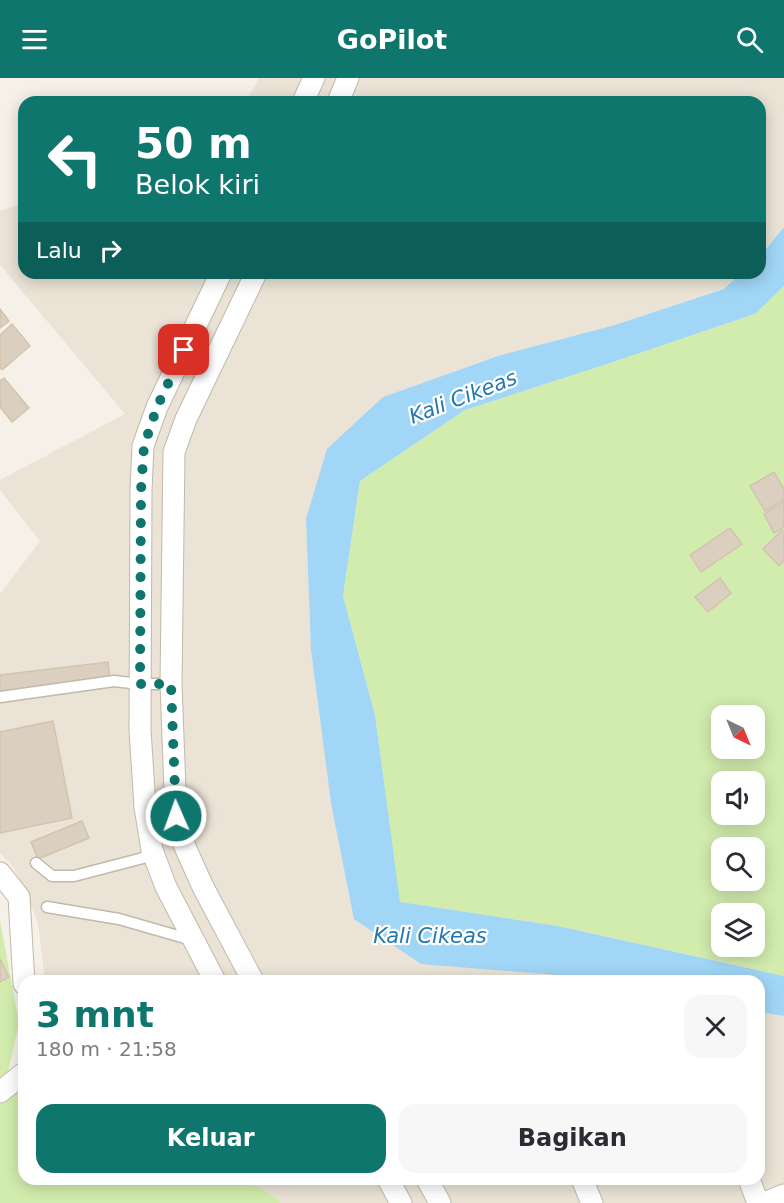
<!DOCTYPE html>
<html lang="id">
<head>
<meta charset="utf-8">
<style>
	:root { --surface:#fff; --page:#f7f7f7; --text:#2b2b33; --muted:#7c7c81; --accent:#0f766e }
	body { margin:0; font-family:"DejaVu Sans",sans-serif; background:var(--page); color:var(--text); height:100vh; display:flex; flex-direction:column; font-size:22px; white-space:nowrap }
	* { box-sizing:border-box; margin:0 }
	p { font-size:20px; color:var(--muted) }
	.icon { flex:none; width:33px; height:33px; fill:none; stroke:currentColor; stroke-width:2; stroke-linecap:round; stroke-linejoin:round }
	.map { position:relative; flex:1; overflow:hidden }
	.sheet { position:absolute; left:18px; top:897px; width:747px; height:210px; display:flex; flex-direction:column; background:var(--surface); border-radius:18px; box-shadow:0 3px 15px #0003 }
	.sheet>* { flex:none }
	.top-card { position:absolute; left:18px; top:18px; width:748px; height:183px; border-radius:18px; box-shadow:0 3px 15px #0003; background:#0f766e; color:#fff; overflow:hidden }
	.needle { width:39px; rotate:137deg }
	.tools { position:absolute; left:711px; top:627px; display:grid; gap:12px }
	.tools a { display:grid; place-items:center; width:54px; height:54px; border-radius:12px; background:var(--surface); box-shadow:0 3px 15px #0003; font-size:30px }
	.pin { position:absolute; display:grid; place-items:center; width:51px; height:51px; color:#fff; margin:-26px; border-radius:12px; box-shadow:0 3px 9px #0006 }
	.me { position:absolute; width:66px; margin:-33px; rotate:358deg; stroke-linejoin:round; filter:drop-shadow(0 0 4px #0008) }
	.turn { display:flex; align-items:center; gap:21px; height:126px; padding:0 18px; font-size:27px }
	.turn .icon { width:78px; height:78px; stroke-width:2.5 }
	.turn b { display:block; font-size:42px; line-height:51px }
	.then { display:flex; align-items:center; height:57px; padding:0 18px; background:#0003; gap:12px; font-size:22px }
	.round { display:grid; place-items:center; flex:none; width:63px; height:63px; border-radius:18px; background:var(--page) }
	.summary { display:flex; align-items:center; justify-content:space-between; height:102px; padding:0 18px }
	h1 { font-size:36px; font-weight:700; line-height:45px; color:var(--accent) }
	.button { display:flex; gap:12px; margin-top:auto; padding:12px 18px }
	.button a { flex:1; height:69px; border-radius:18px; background:var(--accent); color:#fff; font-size:24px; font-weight:700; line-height:69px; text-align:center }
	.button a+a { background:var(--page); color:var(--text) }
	header { display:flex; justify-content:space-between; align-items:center; height:78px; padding:0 18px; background:var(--accent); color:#fff; font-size:27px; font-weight:700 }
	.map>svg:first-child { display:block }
	.residential { fill:#eae3d6 }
	.green { fill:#d2ecae; fill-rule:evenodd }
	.water { fill:#a1d6f6 }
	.building { fill:#dbcfc0; stroke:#d3c4af; stroke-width:1.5 }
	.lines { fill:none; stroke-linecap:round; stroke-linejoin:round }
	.service-casing { stroke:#c2b9aa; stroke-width:13 }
	.minor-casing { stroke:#c2b9aa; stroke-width:23 }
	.service { stroke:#fff; stroke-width:10 }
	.minor { stroke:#fff; stroke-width:21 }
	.route { stroke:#0f766e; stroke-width:10; stroke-dasharray:0 18 }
	.labels { text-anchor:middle; stroke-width:4.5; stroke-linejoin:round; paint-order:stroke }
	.water-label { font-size:21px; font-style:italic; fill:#2478ae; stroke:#fff }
</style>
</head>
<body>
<header><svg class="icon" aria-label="menu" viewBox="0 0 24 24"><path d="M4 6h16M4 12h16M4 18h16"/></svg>GoPilot<svg class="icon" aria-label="search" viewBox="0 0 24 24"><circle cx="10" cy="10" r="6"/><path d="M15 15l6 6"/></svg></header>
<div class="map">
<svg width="784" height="1125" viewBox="0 0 784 1125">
	<rect width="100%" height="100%" fill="#f5f1e8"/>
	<g class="residential">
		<path d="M259,0h525v149l-23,28 -1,-153h-514z"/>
		<path d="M24,125v70h717l-17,16 -109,36 -114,30 -118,42 -77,122 5,131 20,153 251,174 21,4h-558l-7,-59 -24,-54 -14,-15v-259l40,-53 -40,-51v-10l125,-66 -125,-149v-54z"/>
		<path d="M759,934l25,4v187h-504l-6,-7 -31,-17h516z"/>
	</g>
	<g class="green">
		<path d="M784,208v690l-226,-50 -159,-24 -24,-187 -32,-119 17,-115 105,-71 136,-44 154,-52zM722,638h32v32h-32zM722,704h32v32h-32zM722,770h32v32h-32zM722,836h32v32h-32z"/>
		<path d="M0,842l19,103 -11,49 -8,5v-95l9,-5 -9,-18z"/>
		<path d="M24,1005v96h219l31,17 6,7h-280v-104z"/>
	</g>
	<path class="water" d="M784,149v59l-29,28 -154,52 -136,44 -105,71 -17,115 32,119 25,187 158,24 226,50v40l-25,-4v-31h-156l-21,-4 -161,-13 -67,-45 -23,-116 -20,-153 -5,-131 21,-70 56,-52 118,-42 114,-30 109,-36 17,-16h19l1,-18z"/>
	<g class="building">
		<path d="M0,231l9,12 -9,7z"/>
		<path d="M12,246l18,22 -28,24 -2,-3v-32z"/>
		<path d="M4,300l25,30 -17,14 -12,-15v-26z"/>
		<path d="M774,394l10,17v11l-19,11 -15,-25z"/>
		<path d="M784,424v25l-10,6 -10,-19z"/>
		<path d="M730,450l12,16 -41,28 -11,-17z"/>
		<path d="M782,452l2,2v29l-5,5 -16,-17z"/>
		<path d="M720,500l11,15 -23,19 -13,-15z"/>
		<path d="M108,584l2,19 -110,13v-19z"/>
		<path d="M53,643l19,97 -72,15v-101z"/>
		<path d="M82,743l7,17 -51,21 -7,-17z"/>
		<path d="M0,881l9,18 -9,5z"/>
	</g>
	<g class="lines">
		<defs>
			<g id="service">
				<path d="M0,619l114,-16 26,3h31"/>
				<path d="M36,785l16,13h22l69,-18 9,-8"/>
				<path d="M47,829l72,12 73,21"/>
			</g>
			<g id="minor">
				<path d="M303,24l11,-24"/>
				<path d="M338,24l10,-24"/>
				<path d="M0,795l19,24 5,87"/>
				<path d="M215,903l-49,-94 -14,-37 -7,-43 -5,-77 1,-240 2,-44 14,-39 64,-134"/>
				<path d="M253,903l-50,-94 -18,-40 -9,-31 -5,-132 3,-232 12,-33 70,-146"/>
				<path d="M0,1014l24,-19"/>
				<path d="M388,1101l13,24"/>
				<path d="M427,1101l13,24"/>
				<path d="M582,1101l10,24"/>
				<path d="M749,1101l9,24"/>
				<path d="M764,1125l20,-8"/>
			</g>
		</defs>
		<use href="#service" class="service-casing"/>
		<use href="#minor" class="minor-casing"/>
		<use href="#service" class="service"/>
		<use href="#minor" class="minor"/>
	</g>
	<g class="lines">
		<path class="route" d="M176,738l-5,-132h-31l1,-194 3,-44 13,-39 27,-57"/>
	</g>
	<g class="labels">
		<g class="water-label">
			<text transform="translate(463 319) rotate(-21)" y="7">Kali Cikeas</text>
			<text x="430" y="865">Kali Cikeas</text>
		</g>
	</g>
</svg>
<div class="tools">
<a><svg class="needle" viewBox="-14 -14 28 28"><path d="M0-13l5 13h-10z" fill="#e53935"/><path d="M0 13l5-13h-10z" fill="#7c7c81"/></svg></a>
<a><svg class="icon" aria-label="sound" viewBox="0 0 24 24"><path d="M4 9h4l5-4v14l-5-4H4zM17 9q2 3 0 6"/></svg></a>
<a><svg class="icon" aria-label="search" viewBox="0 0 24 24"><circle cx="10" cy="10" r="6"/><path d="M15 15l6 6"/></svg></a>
<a><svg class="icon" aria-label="layers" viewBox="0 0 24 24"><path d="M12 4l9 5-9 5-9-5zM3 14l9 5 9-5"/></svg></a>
</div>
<div class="pin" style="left:184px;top:272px;background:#d93025"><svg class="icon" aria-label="arrive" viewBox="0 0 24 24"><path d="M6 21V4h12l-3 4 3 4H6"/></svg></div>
<svg class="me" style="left:176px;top:738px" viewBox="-20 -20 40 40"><circle r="17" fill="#0f766e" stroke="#fff" stroke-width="3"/><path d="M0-11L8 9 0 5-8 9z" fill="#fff"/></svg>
<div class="top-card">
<div class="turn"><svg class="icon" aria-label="left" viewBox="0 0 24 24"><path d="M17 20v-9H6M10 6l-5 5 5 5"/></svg><div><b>50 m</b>Belok kiri</div></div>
<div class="then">Lalu<svg class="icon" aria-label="right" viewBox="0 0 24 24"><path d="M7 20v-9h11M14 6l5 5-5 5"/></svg></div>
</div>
<section class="sheet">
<div class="summary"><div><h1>3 mnt</h1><p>180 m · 21:58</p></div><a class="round"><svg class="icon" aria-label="close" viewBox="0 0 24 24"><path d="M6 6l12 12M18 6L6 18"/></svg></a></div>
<div class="button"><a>Keluar</a><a>Bagikan</a></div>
</section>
</div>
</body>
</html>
